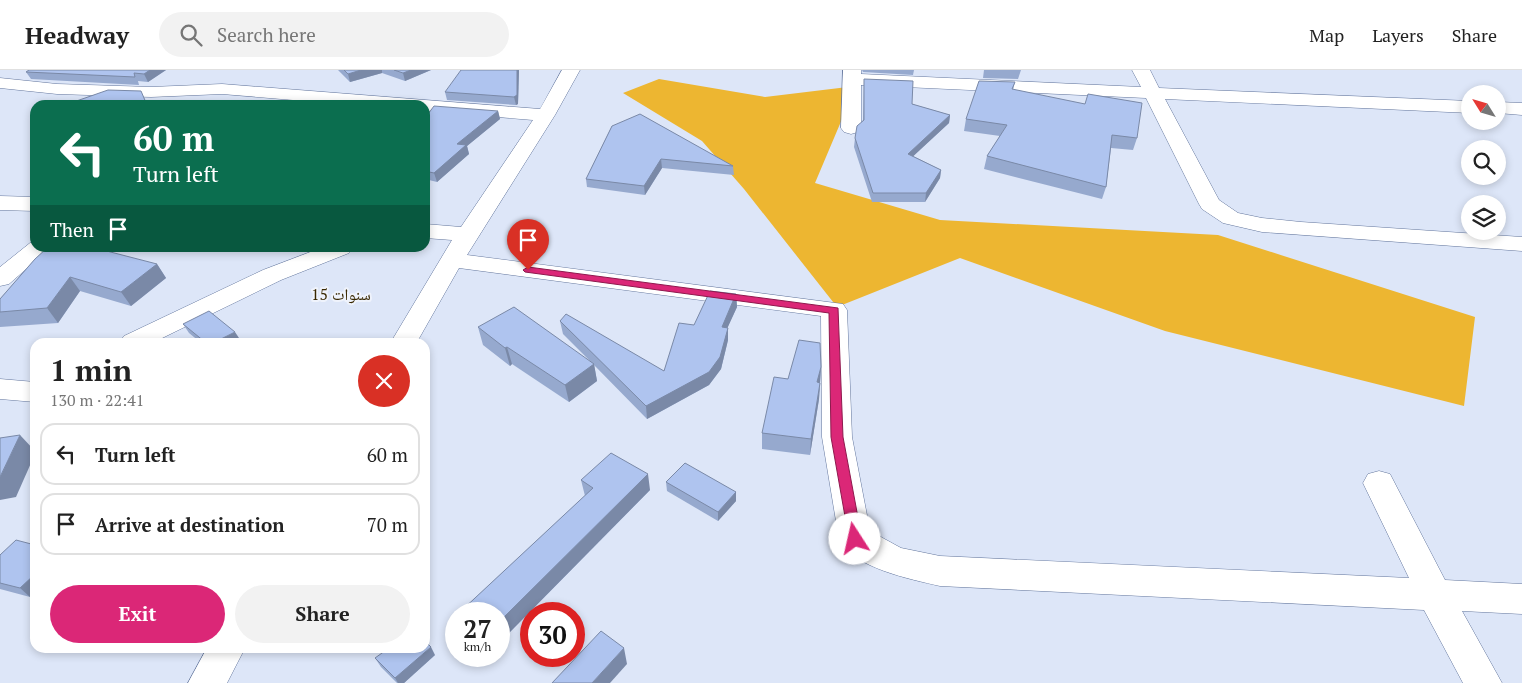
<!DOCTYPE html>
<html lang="en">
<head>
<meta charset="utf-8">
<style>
	:root { --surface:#fff; --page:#f2f2f2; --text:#222; --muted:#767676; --line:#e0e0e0; --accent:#db2777 }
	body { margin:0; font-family:"PT Serif","Noto Naskh Arabic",serif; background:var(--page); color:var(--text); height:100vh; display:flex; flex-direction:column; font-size:19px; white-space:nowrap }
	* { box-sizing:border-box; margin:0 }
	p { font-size:16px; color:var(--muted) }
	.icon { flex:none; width:28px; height:28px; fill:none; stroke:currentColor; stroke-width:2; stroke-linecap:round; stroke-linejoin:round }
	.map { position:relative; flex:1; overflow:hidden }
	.panel { position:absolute; left:30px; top:268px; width:400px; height:315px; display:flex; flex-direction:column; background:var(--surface); border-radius:15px; box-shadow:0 2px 8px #0003 }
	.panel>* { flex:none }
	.hud { position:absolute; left:30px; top:30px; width:400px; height:152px; border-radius:15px; box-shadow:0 2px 8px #0003; background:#0b6e4f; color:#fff; overflow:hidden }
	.needle { width:32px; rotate:307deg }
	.tools { position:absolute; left:1461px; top:15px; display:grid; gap:10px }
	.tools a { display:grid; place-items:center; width:45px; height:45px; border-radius:50%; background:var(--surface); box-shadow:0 2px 8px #0003; font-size:25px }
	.speed { position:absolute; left:445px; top:532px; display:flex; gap:10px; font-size:25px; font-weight:700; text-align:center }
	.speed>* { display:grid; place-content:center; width:65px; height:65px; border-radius:50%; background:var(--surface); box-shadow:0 2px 8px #0003; line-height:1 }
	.speed small { font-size:12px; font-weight:400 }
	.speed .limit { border:8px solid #d22; background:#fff; color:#111 }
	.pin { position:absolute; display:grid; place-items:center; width:42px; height:42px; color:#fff; margin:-51px -21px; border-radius:50% 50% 50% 0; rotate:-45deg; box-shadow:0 0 5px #0007 }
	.pin .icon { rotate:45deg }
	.me { position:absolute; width:55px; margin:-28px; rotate:350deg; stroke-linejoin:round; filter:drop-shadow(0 0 4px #0008) }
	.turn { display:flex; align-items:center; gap:18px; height:105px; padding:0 20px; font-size:22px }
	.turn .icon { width:65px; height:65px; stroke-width:2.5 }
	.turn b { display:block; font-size:35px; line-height:42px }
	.then { display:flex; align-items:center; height:48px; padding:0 20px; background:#0003; gap:10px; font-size:19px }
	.round { display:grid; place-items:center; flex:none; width:52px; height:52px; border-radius:26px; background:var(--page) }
	.overview { display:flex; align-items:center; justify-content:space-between; height:85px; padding:0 20px }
	h1 { font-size:30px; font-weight:700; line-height:38px }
	.cta { display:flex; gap:10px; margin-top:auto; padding:10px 20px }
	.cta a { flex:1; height:58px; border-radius:30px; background:var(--accent); color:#fff; font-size:20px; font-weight:700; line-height:58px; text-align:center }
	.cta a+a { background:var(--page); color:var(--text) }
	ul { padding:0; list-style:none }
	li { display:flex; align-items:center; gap:15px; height:62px; margin:0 10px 8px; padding:0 10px; border:2px solid var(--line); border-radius:15px }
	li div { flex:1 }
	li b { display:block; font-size:19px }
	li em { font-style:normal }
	header { display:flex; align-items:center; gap:30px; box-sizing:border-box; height:70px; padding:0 25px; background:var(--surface); border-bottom:1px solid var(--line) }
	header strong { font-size:24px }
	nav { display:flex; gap:28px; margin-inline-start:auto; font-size:18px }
	.search { width:350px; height:45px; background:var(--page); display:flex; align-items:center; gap:12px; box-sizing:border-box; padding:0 18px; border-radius:28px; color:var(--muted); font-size:19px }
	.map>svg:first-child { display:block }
	.green { fill:#edb631 }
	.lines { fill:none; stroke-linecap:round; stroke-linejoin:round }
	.minor-casing { stroke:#63769d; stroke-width:1 }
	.minor { fill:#fff; fill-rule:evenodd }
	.wall { fill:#96a9ce }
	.shaded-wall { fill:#7a89a7 }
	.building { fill:#afc4ef; stroke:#7a89a7 }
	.route { fill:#db2777; stroke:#8e194d }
	.labels { text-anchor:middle; stroke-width:4; stroke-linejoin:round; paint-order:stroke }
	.neighbourhood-label { font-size:16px; fill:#382700; stroke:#eff3fc }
</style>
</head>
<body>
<header>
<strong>Headway</strong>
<div class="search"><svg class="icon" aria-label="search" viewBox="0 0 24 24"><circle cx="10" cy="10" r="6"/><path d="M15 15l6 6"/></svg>Search here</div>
<nav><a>Map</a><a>Layers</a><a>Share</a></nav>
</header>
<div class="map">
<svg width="1522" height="613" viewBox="0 0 1522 613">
	<rect width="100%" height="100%" fill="#dde6f8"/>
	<path class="green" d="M659,9l106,18 91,-11 -41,97 125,37 278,15 257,82 -11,89 -299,-75 -205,-73 -123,49 -93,-118 -42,-48 -79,-48z"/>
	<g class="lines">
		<defs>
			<g id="minor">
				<path d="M562,0h18l-25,45 -88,140 376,49 4,6 5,127 18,94 31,17 39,8 469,22 -46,-95 5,-9 11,-3 11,3 55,106 77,4v30l-60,-3 40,72h-39l-39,-73 -484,-24c-30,-7 -87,-18 -101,-47l-17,-102 -1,-121 -362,-48 -42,74h-26l61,-102 -27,-2v-14l36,3 72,-107 -108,-9v-6h-72l-131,-11 -71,3 -94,-3 -57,-6v-10l57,6 94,3 71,-3 318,25z"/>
				<path d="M843,0h18v4l280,13 -9,-17h18l9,18 311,13v12l-305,-14 54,101 19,13 24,5 39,4 221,15v14l-260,-19 -39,-9 -21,-14 -3,-5 -53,-106 -285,-13v43l-3,4 -7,2 -7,-2 -3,-4z"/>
				<path d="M1498,32l24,1v12l-24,-2z"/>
				<path d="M0,126l35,1v14l-35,-1z"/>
				<path d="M35,172v6h15l-41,36 -9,2v-19l30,-24z"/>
				<path d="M321,178h32l-4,5 -68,27 -127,62h-34l4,-6 139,-66z"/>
				<path d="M0,309l35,3v20l-35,-3z"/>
				<path d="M207,578h38l-18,35h-39z"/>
			</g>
		</defs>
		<use href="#minor" class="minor-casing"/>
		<use href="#minor" class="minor"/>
	</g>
	<g class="wall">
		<path d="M29,0h137l-18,12 -10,-1 1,4 -108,-6 -5,-7z"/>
		<path d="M338,0h93l-26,11 -23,-8 -32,9z"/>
		<path d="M519,0l-1,34 -2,1 -69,-5 -2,-8z"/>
		<path d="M862,0h52l-1,5 -50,-3z"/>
		<path d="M984,0h37l-3,9 -35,-1z"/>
		<path d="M864,9l48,25 38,11 -1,8 -36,33 28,14 -1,8 -15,24h-53l-18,-55 1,-9 8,-18z"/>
		<path d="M1015,12l-2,8 124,48 -4,12 -22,-2 -5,39 -4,12 -118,-30 3,-13 13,-20 -36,-5 2,-12z"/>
		<path d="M498,41l2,8 -33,27 2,8 -32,28 -12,-3v-61z"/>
		<path d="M612,56l121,40 1,9 -72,-7 -17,27 -58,-8 -1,-8z"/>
		<path d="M35,189l122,5 9,14 -35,28 -51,-15 -22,32 -58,4v-28z"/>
		<path d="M736,224l1,13 -10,21 1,12 -7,29 -12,16 -62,34 -53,-54 3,16 -28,21 -57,-38 -2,2 -27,-21 -5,-18 113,35 -28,-28 -3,-13 104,50 30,-46z"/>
		<path d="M183,254l58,17 -3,1h-38l-11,-9z"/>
		<path d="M821,297l-2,32 -9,56 -48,-6v-16l26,-54z"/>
		<path d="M581,410l69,10 -151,153v-29h-38l-1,-2 125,-116z"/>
		<path d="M666,412l70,10v9l-18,20 -51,-30z"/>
		<path d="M35,475v47l-5,5 -30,-8v-34z"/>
		<path d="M435,585l-31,28h-7l-16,-16 -6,-9z"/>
	</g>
	<g class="shaded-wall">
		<path d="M150,0h16l-18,12 -4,-8z"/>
		<path d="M361,0h21v3l-32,9 -2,-8z"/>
		<path d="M411,0h20l-26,11 -2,-8z"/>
		<path d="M517,0h2l-1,34 -2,1 -2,-8z"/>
		<path d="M498,41l2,8 -33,27 2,8 -32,28 -3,-9 23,-29z"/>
		<path d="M950,45l-1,8 -42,39 1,-8z"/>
		<path d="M661,89l1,9 -17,27 -1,-9z"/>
		<path d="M941,100l-1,8 -15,24 1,-9z"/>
		<path d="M157,194l9,14 -35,28 -10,-14z"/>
		<path d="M70,207l10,14 -22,32 -11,-15z"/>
		<path d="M736,224l1,13 -15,33v-13z"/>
		<path d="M728,258v12l-7,29 -12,16 -62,34 -1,-13z"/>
		<path d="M235,262l6,9 -3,1h-23z"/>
		<path d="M507,277l5,17 -2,2 -5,-18z"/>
		<path d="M594,294l3,17 -28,21 -4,-17z"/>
		<path d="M821,297l-1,16 -3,-1z"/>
		<path d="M820,313l-1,16 -9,56 1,-16z"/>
		<path d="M20,365l15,16v3l-19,43 -16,3v-23z"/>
		<path d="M648,404l2,16 -151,153v-21z"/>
		<path d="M736,422v9l-18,20v-9z"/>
		<path d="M34,505l1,2v15l-5,5 -10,-9z"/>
		<path d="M431,577l4,8 -31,28h-6l-3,-5z"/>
		<path d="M624,578l3,16 -17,19h-18z"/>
	</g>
	<g class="building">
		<path d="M29,0h121l-6,4 -10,-1 1,4 -109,-5z"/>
		<path d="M344,0h17l-13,4z"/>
		<path d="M394,0h17l-8,3z"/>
		<path d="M461,0h56v25l-3,2 -69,-5z"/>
		<path d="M864,9l49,2 -1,23 38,11 -42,39 33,16 -15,23h-53l-18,-55 2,-12 7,-6z"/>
		<path d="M979,11l36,1 -3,7 73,15 3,-10 54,9 -5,35 -25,-3 -6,52 -119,-31 20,-31 -41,-6z"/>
		<path d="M108,20l33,1 6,14h-82z"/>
		<path d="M434,36l64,5 -41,33 9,1 -32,28 -9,-2v-53z"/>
		<path d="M640,44l93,52 -72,-7 -17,27 -58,-7 26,-53z"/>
		<path d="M47,178h48l62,16 -36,28 -51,-15 -23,31 -47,4v-13l35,-40z"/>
		<path d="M710,221l26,3 -14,33 6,1 -8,29 -11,15 -63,34 -86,-85 6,-7 98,57 15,-48 15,2z"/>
		<path d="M514,237l80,57 -29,21 -58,-38 -2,1 -27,-21z"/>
		<path d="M209,241l26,21 -20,10h-10l-22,-18z"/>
		<path d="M799,270l21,3 1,24 -4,15 3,1 -9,56 -49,-6 12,-56 14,2z"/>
		<path d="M20,365l-20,42v-39z"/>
		<path d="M611,383l37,21 -149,148v-8h-36l-3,-2 133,-124 -12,-8z"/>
		<path d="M685,393l51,29 -18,20 -52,-30z"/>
		<path d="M16,470l19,5v31l-1,-1 -14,13 -20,-5v-28z"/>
		<path d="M601,561l23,17 -32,35h-40z"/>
		<path d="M425,571l6,6 -36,31 -20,-20 14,-10h36z"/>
	</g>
	<path class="route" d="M528,197l310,41 5,129 19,102 -2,4 -5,1 -4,-1 -2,-4 -18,-102 -2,-124 -304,-41 -2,-2z"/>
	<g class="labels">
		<g class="neighbourhood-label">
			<text x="341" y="230">15 سنوات</text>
		</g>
	</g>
</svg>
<div class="tools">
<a><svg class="needle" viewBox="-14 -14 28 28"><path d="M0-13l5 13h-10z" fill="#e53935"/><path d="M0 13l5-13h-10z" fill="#767676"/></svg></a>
<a><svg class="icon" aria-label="search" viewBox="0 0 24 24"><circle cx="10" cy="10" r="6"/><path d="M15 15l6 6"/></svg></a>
<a><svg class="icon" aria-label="layers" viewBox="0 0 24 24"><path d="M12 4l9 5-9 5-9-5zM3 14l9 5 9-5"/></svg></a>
</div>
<div class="speed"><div>27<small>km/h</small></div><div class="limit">30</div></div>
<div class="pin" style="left:528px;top:200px;background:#d93025"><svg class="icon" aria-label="arrive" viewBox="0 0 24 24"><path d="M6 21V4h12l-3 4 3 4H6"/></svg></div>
<svg class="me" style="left:855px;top:469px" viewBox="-20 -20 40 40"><circle r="19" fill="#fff"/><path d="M0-13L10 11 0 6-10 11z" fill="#db2777"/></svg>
<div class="hud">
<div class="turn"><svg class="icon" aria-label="left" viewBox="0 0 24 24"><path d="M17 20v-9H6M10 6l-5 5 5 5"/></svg><div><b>60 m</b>Turn left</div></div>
<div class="then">Then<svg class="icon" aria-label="arrive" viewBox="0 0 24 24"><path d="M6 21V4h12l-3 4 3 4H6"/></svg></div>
</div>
<section class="panel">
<div class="overview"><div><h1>1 min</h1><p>130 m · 22:41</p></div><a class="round" style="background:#d93025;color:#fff"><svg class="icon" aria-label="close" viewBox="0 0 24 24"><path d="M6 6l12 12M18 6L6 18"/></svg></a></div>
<ul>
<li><svg class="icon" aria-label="left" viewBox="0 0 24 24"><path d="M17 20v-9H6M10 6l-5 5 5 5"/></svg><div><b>Turn left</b></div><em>60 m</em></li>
<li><svg class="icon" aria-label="arrive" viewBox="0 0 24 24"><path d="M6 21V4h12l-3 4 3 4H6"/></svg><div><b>Arrive at destination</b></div><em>70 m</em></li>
</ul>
<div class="cta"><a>Exit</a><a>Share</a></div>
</section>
</div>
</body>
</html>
